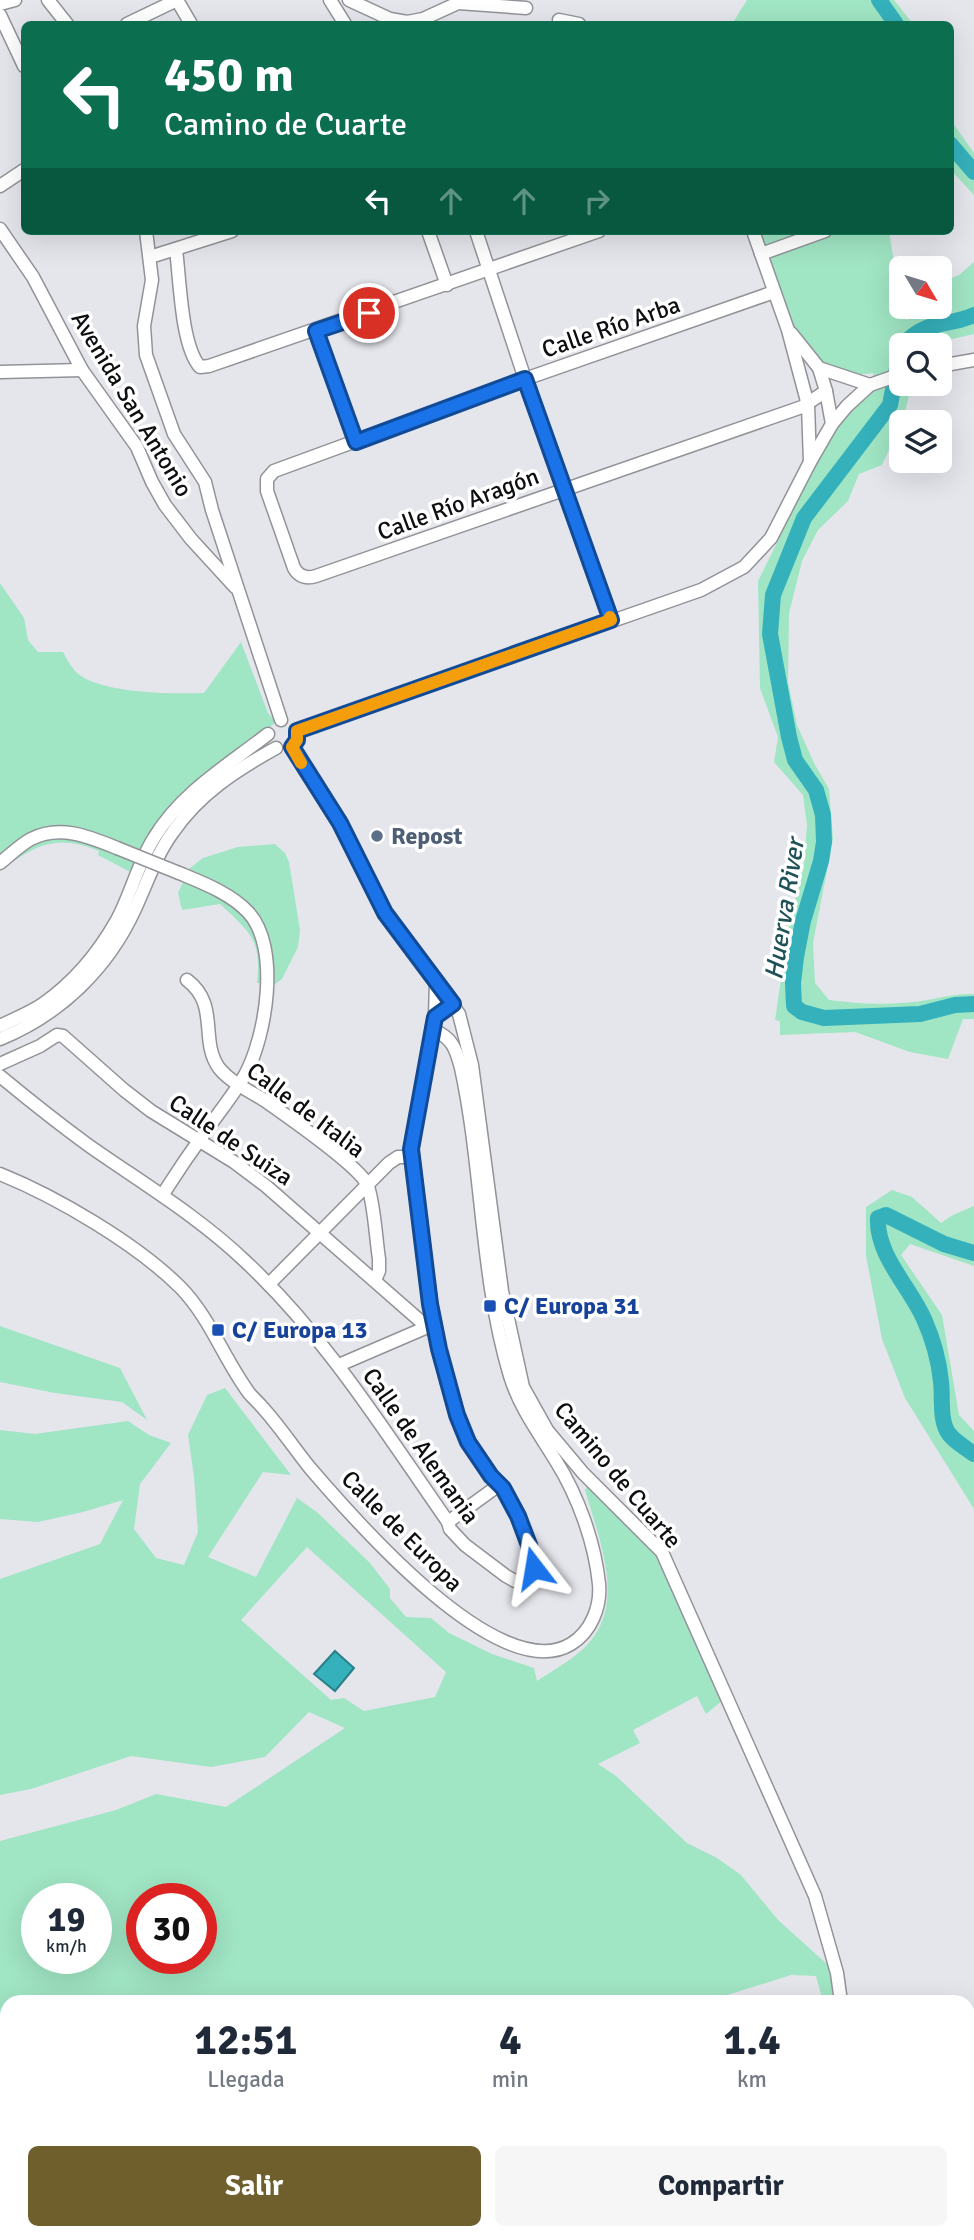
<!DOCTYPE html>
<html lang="es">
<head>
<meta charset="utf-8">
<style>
	:root { --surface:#fff; --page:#f6f6f7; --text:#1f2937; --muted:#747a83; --accent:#6e5f2d }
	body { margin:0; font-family:Signika,sans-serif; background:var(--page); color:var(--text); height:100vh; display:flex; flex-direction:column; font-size:26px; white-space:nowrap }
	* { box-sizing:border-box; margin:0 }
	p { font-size:23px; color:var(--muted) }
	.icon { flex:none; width:38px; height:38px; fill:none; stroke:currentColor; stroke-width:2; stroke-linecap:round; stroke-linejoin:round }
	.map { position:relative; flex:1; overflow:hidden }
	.drawer { position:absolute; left:0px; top:1995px; width:975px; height:245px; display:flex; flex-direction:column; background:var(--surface); border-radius:21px 21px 0 0; box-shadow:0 7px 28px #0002 }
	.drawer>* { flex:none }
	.guide { position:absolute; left:21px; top:21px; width:933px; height:214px; border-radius:10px; box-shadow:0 7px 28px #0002; background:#0b6e4f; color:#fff; overflow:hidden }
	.needle { width:46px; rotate:128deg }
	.fabs { position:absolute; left:889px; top:256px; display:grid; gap:14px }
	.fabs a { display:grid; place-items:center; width:63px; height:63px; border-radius:10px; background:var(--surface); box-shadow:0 7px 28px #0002; font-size:35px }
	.speed { position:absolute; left:21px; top:1883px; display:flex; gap:14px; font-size:35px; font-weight:700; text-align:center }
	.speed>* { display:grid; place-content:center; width:91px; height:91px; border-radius:50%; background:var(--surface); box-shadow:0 7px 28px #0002; line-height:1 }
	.speed small { font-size:18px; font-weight:400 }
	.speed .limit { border:10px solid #d22; background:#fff; color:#111 }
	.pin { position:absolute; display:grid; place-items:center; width:60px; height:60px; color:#fff; margin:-30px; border:4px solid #fff; border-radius:50%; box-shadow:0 2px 7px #0007 }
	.me { position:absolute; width:77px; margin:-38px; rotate:346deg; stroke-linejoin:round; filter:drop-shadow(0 0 5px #0008) }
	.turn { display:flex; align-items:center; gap:24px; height:147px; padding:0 28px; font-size:32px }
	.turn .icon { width:91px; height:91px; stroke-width:2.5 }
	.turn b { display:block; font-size:49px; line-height:60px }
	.lanes { display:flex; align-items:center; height:66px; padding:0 28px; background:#0003; justify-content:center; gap:35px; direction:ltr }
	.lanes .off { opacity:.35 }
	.eta { display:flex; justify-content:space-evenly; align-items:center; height:119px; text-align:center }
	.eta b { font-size:42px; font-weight:700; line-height:49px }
	.action { display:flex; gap:14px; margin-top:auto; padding:14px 28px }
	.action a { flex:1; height:80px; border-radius:10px; background:var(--accent); color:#fff; font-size:28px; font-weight:700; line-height:80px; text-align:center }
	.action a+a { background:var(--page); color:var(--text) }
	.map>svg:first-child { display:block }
	.green { fill:#a0e5c4; fill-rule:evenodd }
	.water { fill:#35b1bc; stroke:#298088; stroke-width:2 }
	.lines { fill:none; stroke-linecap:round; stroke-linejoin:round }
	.river { stroke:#35b1bc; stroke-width:16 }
	.minor-casing { stroke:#929399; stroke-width:15 }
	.minor { stroke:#fff; stroke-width:12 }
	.minor-bridge-casing { stroke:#929399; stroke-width:15; stroke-linecap:butt }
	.minor-bridge { stroke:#fff; stroke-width:12 }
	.route-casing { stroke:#114b97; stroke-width:18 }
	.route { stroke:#1a73e8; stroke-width:12 }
	.slow { stroke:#f59e0b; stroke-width:12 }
	.service-dot { fill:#5c6f8a; stroke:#fff; stroke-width:2.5 }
	.transit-dot { fill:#1a4fb4; stroke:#fff; stroke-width:2.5 }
	.labels { text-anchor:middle; stroke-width:7; stroke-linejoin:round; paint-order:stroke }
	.street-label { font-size:24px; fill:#0d0e10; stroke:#fff }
	.service-label { font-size:24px; font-weight:bold; fill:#4e5e75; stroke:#fff; text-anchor:start }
	.transit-label { font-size:24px; font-weight:bold; fill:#164399; stroke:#fff; text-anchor:start }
	.water-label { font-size:26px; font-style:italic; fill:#1f5257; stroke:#fff }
</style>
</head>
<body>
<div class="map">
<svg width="974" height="2240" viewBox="0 0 974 2240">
	<rect width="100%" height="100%" fill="#e5e6ec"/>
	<g class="green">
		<path d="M747,0h147l19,24h-181z"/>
		<path d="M950,119l24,34v42l-24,-26z"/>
		<path d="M753,231h136l12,75h2l3,14 34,-14v-23l19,-8 15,-13v72l-35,8 -3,3h-35v38h11l-9,37 -21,45 -23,9 -11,27 -30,29 -16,31 -13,52 -1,69 9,43 17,38 15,26 4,50 -20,104 2,40 14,17c29,4 56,5 84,2 21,-2 40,-9 61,-8v25h-11l-15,40 -38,-7 -55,-20 -75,3v-14l-5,-1 15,-102 14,-52 3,-41 -4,-30 -29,-33 4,-25 -18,-49 -2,-107 72,-145 39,-51 5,-12 -18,2 -37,-7 -31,-38z"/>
		<path d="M0,583l24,35 4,22 10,12h25c3,6 7,13 12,19 22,23 98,23 129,22l37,-51 27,71 8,9 -83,69 -57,84 -38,-20 1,-4c-43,-18 -64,-6 -99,20z"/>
		<path d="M275,844l10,9 4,9 11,68 -2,17 -16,32 -7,5 -18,-1c5,-43 -7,-51 -37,-79l-38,6 -4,-17 11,-24 14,-11 35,-11z"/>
		<path d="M892,1190l20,7 29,26 12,-8 21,-9v60l-64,-22 -9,11 41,60 17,100 15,16v78l-69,-111 -23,-59 -16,-83v-49z"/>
		<path d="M0,1326l120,42 27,52 -25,-18 -67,-9 -55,-11z"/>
		<path d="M225,1388l66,87 -28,-3 -55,85 48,20 41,-79 21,15 52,50 20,26v9l16,19 25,1 18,15 43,21 42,14 3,13c13,-9 28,-17 40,-27 54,-42 23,-111 8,-164l6,-9 71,71 66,144 -22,18 -9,-18 -64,34 7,13 -42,21 18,12 71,67 30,15 24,17 37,45 59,53 4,29h-18l-7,-26 -25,-1 -76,24v3h-708v231h890l-2,7h-895v-399l116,-31 40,-16 70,13 119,-79 -36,-16 -44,45 -54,10 -80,-11 -100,33 -31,6v-216l100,-35 23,-44 -40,12 -45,10 -38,-3v-89l35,4 93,-13 21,14 22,8 -31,41 -6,45 22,29 28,7 14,-33 -4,-55 -6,-42 19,-40zM307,1547l139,125 -11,25 -71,14 -20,-13 -13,2 -90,-80zM37,1899h59v59h-59zM142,1899h59v59h-59z"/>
	</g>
	<path class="water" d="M335,1651l19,17 -19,23 -21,-17z"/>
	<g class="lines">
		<g class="river">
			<path d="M879,0l17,24"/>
			<path d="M950,144l24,28"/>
			<path d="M903,345c24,-26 44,-18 71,-30"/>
			<path d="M901,348l-11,57 -86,113 -31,77 -3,39 19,103 6,23 21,30 7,25 1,27 -3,19 -18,60 -7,36 -3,26 1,23 8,6 22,6 96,-4 35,-9 19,-1"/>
			<path d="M974,1253l-30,-9 -58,-29 -8,3c-2,37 32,69 46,101 9,20 15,42 17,63 2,15 -2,39 8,52 6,8 17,14 25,20"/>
		</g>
		<defs>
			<g id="minor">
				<path d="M48,0l19,24"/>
				<path d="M330,0l15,24"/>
				<path d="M349,0l41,19 17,3 16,-3 35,-16 68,5"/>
				<path d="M0,4l15,-4"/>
				<path d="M0,15l24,51"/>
				<path d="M559,20l20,4"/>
				<path d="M127,24l50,-24 14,24"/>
				<path d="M0,186l24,-16"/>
				<path d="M0,229l33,48 49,93 55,77 15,35 13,23 26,34 44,48"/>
				<path d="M146,231l6,49 -8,46 2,29 28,79 31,48 7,28 69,210"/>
				<path d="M428,231l19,54"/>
				<path d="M476,231l49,148 87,241"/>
				<path d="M753,231l35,99 20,75 2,57"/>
				<path d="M176,250c4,29 5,96 24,117l9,-1 390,-135"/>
				<path d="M761,254l64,-23"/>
				<path d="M150,257l82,-26"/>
				<path d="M774,292l-249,87 -251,92 -7,8v12l27,77c5,9 13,11 22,8l486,-169 24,-16"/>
				<path d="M316,331l40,111"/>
				<path d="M791,333l28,35 51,17"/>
				<path d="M940,366l34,-6"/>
				<path d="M819,368l7,23 6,33"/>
				<path d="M0,372l82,-2"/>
				<path d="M297,731l404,-141 43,-23 27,-29 39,-76 22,-38 15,-18 23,-21 31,-11"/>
				<path d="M292,747l48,76 45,90 74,101 13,51 30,226 21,96 24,43 36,43 79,79 153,344 22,77 4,29"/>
				<path d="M0,863c10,-8 20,-18 31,-24 29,-15 59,-2 86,9"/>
				<path d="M187,980c33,25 12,60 32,88 12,15 33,24 48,34 20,14 91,64 100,82 7,16 9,56 12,75v12l-4,9"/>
				<path d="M0,1026c14,-7 30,-13 43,-22 30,-21 56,-52 74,-84 14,-26 21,-57 37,-82 28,-46 73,-72 114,-104"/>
				<path d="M0,1039c61,-25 108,-71 135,-130 12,-26 21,-54 38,-77 26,-38 63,-62 103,-84"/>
				<path d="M0,1064l40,-18 17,-11 6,1 61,54 27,21 83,51 32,24 160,140"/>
				<path d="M0,1076c29,24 58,47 88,69 54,38 110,71 158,117 81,76 139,170 202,260l2,7 15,16 41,31 9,5 7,-1 8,-5 4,-7 -1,-9 -15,-43 -15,-28 -12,-12 -23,-34 -11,-27 -18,-66 -8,-45 -19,-155 23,-132 1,-36"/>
				<path d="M0,1174c57,23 137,70 181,114 29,30 43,71 68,105 4,5 9,9 14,15 17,19 31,40 47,60 42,49 189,220 261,176 20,-12 30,-37 28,-60 -4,-41 -21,-88 -43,-123 -17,-28 -36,-53 -46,-85 -30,-100 -27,-207 -49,-308 -5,-19 -9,-31 -28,-38"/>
				<path d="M163,1194c14,-22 29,-44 45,-66 12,-17 26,-34 37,-53 21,-38 36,-128 3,-163 -18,-19 -45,-29 -69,-39"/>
				<path d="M269,1284l120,-121 9,-6h13"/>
				<path d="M339,1365l93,-40"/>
				<path d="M448,1522l51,-37"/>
				<path d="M895,2240l2,-7"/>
			</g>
		</defs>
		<use href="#minor" class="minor-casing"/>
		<use href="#minor" class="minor"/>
		<defs>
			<path id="minor-bridge" d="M117,848l62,25"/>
		</defs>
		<use href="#minor-bridge" class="minor-bridge-casing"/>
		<use href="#minor-bridge" class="minor-bridge"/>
	</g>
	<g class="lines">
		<defs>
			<path id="route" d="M369,313l-53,18 40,111 169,-63 86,241 -314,111v9l-5,7 48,76 45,90 68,91 -18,13 -24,132 19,155 9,45 18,66 11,27 23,34 12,12 15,28 11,29 5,23"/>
		</defs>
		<use href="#route" class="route-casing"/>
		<use href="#route" class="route"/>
		<path class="slow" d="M301,763l-9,-16 5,-7v-9l314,-111 -1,-3"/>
	</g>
	<circle class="service-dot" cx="377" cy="836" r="7"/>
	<g class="transit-dot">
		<rect x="483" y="1299" width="14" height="14" rx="3.5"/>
		<rect x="211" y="1323" width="14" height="14" rx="3.5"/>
	</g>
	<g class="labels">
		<g class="street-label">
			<text transform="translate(611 327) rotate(-19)" y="8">Calle Río Arba</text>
			<text transform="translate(132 404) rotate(59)" y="8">Avenida San Antonio</text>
			<text transform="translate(458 504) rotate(-20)" y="8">Calle Río Aragón</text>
			<text transform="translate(306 1110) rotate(37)" y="8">Calle de Italia</text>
			<text transform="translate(231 1140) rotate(34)" y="8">Calle de Suiza</text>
			<text transform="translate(421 1446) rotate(55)" y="8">Calle de Alemania</text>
			<text transform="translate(618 1475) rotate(50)" y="8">Camino de Cuarte</text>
			<text transform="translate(402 1531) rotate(45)" y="8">Calle de Europa</text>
		</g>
		<g class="service-label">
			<text x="391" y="844">Repost</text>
		</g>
		<g class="transit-label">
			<text x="504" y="1314">C/ Europa 31</text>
			<text x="232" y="1338">C/ Europa 13</text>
		</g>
		<g class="water-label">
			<text transform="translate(784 909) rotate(-81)" y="9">Huerva River</text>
		</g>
	</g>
</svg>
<div class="fabs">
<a><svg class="needle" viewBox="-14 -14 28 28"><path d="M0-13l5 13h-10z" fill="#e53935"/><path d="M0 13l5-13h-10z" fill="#747a83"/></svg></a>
<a><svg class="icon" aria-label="search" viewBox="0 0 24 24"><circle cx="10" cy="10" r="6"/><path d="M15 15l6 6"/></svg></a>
<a><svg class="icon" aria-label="layers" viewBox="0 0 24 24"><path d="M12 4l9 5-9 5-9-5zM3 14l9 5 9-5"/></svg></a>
</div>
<div class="speed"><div>19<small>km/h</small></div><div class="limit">30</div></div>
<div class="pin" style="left:369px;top:313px;background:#d93025"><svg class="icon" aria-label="arrive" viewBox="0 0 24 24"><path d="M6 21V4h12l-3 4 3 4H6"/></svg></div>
<svg class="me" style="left:534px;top:1568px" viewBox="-20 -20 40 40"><path d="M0-17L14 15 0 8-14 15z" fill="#1a73e8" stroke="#fff" stroke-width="4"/></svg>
<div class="guide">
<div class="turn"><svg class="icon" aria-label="left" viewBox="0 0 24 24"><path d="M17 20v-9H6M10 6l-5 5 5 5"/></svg><div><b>450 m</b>Camino de Cuarte</div></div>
<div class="lanes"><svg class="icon" aria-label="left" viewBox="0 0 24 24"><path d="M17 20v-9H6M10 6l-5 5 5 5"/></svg><svg class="icon off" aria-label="ahead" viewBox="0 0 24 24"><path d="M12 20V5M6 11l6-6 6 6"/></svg><svg class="icon off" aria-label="ahead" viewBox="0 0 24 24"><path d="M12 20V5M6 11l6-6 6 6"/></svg><svg class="icon off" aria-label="right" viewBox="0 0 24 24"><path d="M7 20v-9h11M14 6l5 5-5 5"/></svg></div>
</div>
<section class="drawer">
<div class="eta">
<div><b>12:51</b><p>Llegada</p></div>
<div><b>4</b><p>min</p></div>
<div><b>1.4</b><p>km</p></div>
</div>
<div class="action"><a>Salir</a><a>Compartir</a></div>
</section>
</div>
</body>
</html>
